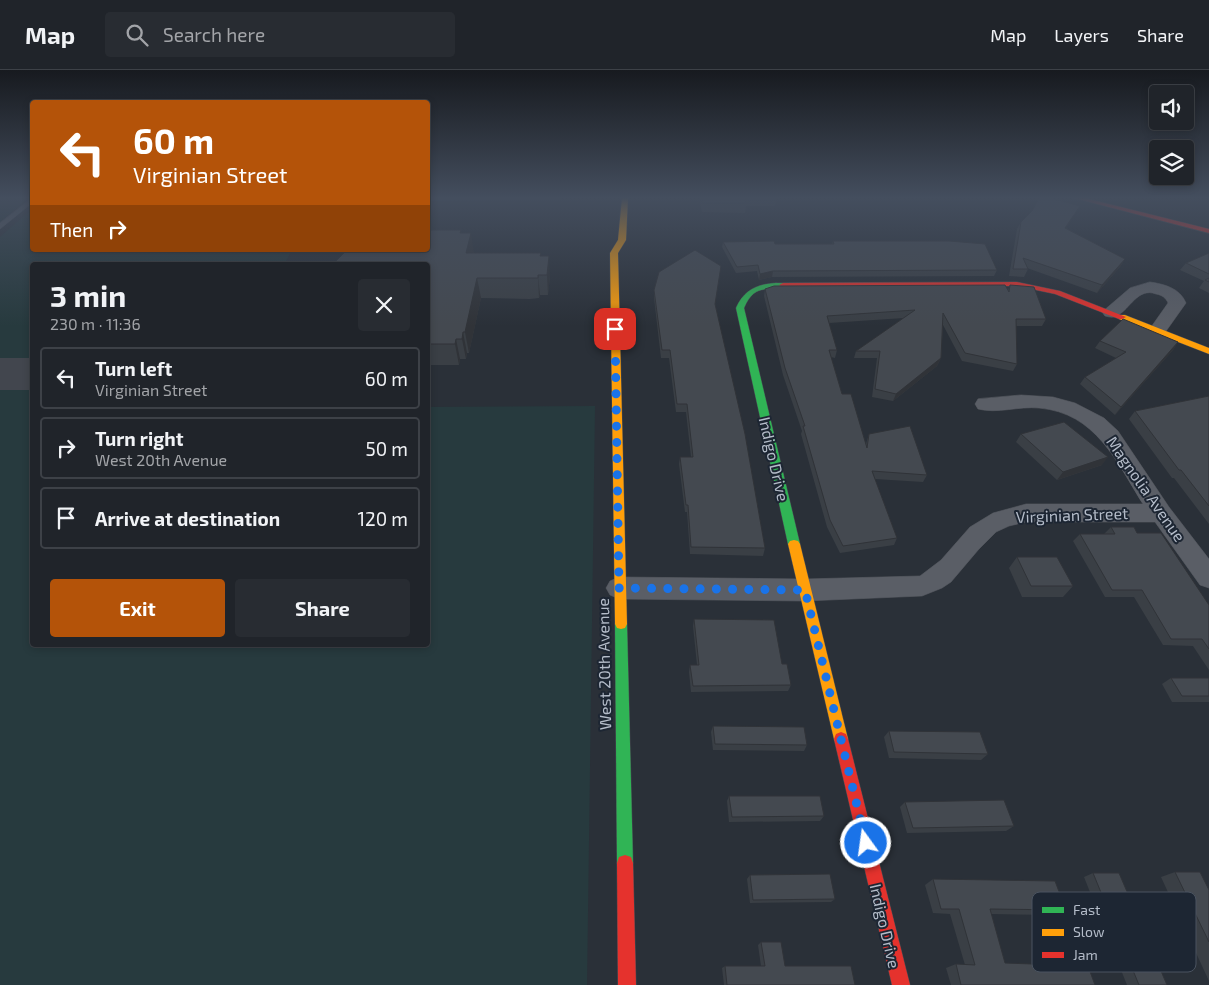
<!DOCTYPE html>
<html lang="en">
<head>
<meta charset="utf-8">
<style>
	:root { --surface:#20242a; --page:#282c32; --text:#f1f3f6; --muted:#a2a4a8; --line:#3d4147; --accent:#b45309 }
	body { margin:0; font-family:"Exo 2",sans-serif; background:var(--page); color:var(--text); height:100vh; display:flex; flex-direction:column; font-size:19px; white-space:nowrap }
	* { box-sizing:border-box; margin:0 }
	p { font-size:16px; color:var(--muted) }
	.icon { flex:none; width:28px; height:28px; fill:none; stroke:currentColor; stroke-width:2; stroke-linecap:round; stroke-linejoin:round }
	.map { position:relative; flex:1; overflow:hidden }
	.panel { position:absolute; left:30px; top:192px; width:400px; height:385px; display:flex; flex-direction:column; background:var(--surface); border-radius:5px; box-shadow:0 2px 8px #0003,0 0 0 1px var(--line) }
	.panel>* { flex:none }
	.top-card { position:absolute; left:30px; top:30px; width:400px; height:152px; border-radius:5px; box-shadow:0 2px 8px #0003,0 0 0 1px var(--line); background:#b45309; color:#fff; overflow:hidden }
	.tools { position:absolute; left:1149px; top:15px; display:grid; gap:10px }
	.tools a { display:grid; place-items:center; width:45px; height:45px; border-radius:5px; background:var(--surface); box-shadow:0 2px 8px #0003,0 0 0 1px var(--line); font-size:25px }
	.pin { position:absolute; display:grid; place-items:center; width:42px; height:42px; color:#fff; margin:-21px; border-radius:10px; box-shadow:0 2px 8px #0006 }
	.me { position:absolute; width:55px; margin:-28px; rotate:346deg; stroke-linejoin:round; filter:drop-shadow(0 0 4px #0008) }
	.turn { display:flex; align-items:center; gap:18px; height:105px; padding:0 20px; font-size:22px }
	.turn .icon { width:65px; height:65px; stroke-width:2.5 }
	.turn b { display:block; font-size:35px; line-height:42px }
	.then { display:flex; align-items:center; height:48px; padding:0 20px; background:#0003; gap:10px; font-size:19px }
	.round { display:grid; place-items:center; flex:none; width:52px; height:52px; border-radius:5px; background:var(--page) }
	.summary { display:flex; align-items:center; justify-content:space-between; height:85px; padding:0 20px }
	h1 { font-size:30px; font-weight:700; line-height:38px }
	.action { display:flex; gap:10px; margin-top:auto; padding:10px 20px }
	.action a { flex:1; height:58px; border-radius:5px; background:var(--accent); color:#fff; font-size:20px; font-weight:700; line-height:58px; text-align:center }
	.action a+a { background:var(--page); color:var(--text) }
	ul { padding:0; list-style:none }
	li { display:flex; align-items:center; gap:15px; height:62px; margin:0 10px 8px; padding:0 10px; border:2px solid var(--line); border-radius:5px }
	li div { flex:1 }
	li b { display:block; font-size:19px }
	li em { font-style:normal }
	header { display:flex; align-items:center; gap:30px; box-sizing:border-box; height:70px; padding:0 25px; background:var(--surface); border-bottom:1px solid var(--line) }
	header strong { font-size:24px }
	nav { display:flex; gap:28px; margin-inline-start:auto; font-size:18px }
	.search { width:350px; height:45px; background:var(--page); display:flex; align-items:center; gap:12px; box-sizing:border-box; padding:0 18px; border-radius:5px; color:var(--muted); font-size:19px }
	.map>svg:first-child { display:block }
	.green { fill:#273a3e }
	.water { fill:#384963 }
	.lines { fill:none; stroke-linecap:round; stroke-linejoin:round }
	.taxiway { fill:#42464e; fill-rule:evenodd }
	.lane-casing { stroke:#484c53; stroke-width:1 }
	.street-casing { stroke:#484c53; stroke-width:1 }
	.fast-casing { stroke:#484c53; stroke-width:1 }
	.slow-casing { stroke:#484c53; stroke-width:1 }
	.jam-casing { stroke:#484c53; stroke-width:1 }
	.lane { fill:#5a5e66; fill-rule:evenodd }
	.street { fill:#5a5e66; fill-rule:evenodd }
	.fast { fill:#30b455; fill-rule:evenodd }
	.slow { fill:#ff9f0a; fill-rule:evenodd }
	.jam { fill:#e5322d; fill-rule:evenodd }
	.wall { fill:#3a3f45 }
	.shaded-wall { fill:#303338 }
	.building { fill:#444950; stroke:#303338 }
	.route { stroke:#1a73e8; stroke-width:9; stroke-dasharray:0 16.2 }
	.labels { text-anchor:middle; stroke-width:4; stroke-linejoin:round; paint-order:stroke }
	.street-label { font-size:16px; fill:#b4bcc9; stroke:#1d2633 }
	.key { fill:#1d2633; stroke:#4a5360; stroke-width:1 }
	.key-label { font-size:14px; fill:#b4bcc9 }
</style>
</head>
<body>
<header>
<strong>Map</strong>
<div class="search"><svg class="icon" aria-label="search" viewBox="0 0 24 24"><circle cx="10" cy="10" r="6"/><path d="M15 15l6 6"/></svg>Search here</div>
<nav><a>Map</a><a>Layers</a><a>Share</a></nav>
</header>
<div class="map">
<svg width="1209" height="915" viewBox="0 0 1209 915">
	<rect width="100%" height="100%" fill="#2a3038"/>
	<g class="green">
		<path d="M0,128h28l-28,24z"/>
		<path d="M32,139v41h260l-8,15h-252v100h-32v-128z"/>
		<path d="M32,312v263h396v-238l167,-1 -8,579h-587v-602z"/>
	</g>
	<path class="water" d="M428,128h132v2l-132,1z"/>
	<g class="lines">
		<rect class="taxiway" x="0" y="288" width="32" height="32"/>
		<defs>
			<path id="lane" d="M32,128v5l-32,26v-6z"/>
			<g id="street">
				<path d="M1150,212c14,2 30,6 36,21l-22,31 -6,1 -6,-1 -3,-4 19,-27c-2,-5 -6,-8 -12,-9 -18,-7 -26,15 -39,22 -4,2 -8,1 -12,0l-3,-4 28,-24z"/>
				<path d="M1021,325l32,2 22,6 29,15 14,13 51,76 40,52v29l-9,-3 -45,-63h-129l-17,4 -13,6 -17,17 -28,33 -9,6 -20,8 -117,5 -186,-2 -9,-4 -4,-7 4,-7 9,-4 186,2 115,-3 21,-16 29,-33 23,-14 33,-9h117c-27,-43 -47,-91 -104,-96 -20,-2 -42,6 -61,1l-3,-5 3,-5z"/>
			</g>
			<g id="fast">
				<path d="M776,213h7l4,2c-15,10 -31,-6 -43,23l56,236 -2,3h-8l-2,-3 -52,-236c8,-18 21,-24 40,-25z"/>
				<path d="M621,549l4,1 2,4 6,239 -2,6 -6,2 -6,-2 -2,-6 -2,-239 2,-4z"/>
			</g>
			<g id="slow">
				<path d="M622,128h6l-2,42 -8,13 9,371 -2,4 -4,1 -4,-1 -2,-4 -5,-371 8,-13z"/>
				<path d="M1119,245h6l84,33v6l-90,-35z"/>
				<path d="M794,470l4,1 2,3 48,195 -2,5 -5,2 -5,-2 -2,-5 -46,-195 2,-3z"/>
			</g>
			<g id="jam">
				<path d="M1074,128h11l124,31v4z"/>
				<path d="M1017,212l43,9 66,26 -4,2h-3l-64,-25 -38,-8 -234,1 -4,-2 4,-2z"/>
				<path d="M841,662l5,2 2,5 62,246h-18l-58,-246 2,-5z"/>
				<path d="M625,785l6,2 2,6 3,122h-18l-1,-122 2,-6z"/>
			</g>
		</defs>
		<use href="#lane" class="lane-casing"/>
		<use href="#street" class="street-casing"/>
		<use href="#fast" class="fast-casing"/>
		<use href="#slow" class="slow-casing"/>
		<use href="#jam" class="jam-casing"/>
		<use href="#lane" class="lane"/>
		<use href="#street" class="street"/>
		<use href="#fast" class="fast"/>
		<use href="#slow" class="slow"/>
		<use href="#jam" class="jam"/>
	</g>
	<g class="wall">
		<path d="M699,128h78l-2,8h-29l-1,7 -43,-1z"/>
		<path d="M1080,136l-14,22 59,31 -5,8 -23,26 -70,-25 1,1 -4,8 -15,-1 8,-47 4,-7z"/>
		<path d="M462,163l12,20 67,3 9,20 -2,19h-8l-1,3 -9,1 -49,-1 -12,55h-2l-1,6h-6l-1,6h-31v-100z"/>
		<path d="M833,171l164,29 -3,6 -222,1 -13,3 -2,-9 -21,2 -14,-26 1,-5 52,2h57z"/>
		<path d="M1209,183v40l-10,-5 5,-7 -24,-11 6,-7z"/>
		<path d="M1010,215l36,34 -4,7h-26l1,38 -4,7 -51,-10 -19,-36 -2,33 -4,8 -44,35 -21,-4 5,-39h-23l2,-7 48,-33 -75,5 8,27 -2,8 -4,-1 11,37 24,50 3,-10 58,41 -4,7 -48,-3 22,59 -3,7 -54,8 -13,-26 -26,-93 1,-3 -19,-56 -19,-79 1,-7 243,1z"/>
		<path d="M654,220l61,14 50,244 -2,8 -73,-2 -3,-42h-2l-6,-48 1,-7h11l-5,-45h-10l-7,-54h-8l-7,-60z"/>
		<path d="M1100,271l78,1 -5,8 -58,65 -35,-31 5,-7 31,-19 -21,-10z"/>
		<path d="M1209,326v128l-35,-46h-2l-43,-59 6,-8z"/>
		<path d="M1021,364l81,31 -45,15 -41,-38z"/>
		<path d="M1111,457l26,6 72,72v65l-16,-24 -30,-1 -29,-48h-29l-32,-56 7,-7h24z"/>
		<path d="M1017,487l56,29 -10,11h-41l-13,-29z"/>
		<path d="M694,549l88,45 9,21 -3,6 -97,1 -2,-20 1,-7h7l-4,-39z"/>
		<path d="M1171,608h38v24h-37l-10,-18z"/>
		<path d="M713,656l94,19 -3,6 -91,-1 -2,-18z"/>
		<path d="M889,661l99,23 -7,6 -92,-2 -5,-21z"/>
		<path d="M729,726l95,20 -4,5 -91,1 -2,-21z"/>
		<path d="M905,732l109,24 -8,5 -99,2 -7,-26z"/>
		<path d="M1175,802l34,18v91l-48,-104z"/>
		<path d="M1093,803l74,112h-40l-43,-108z"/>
		<path d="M750,805l85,24 -4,3 -81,1 -3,-24z"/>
		<path d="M933,809l133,31 -12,5 -63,-1 14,49 90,22h-144l-5,-17 10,-4 9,1 -15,-51 -17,-1 -8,-28z"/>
		<path d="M761,872l24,24 70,19h-131l-2,-17 3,-2h36l-3,-21z"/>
	</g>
	<g class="shaded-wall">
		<path d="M1080,136l-4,7 -15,22 4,-7z"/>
		<path d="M471,163l3,20h-8z"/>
		<path d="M549,186l1,20 -2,19 -1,-20z"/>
		<path d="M1125,189l-5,8 -23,26 5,-8z"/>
		<path d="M773,201l-1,6 -13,3 1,-6z"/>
		<path d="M538,205l2,20 -1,3 -1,-20z"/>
		<path d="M477,208l4,20 -12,55 -4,-21z"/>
		<path d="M463,262l4,21 -1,6 -4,-20z"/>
		<path d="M456,269l4,20 -1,6 -4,-21z"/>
		<path d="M1178,272l-5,8 -58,65 6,-8z"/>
		<path d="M941,288l-4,8 -44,35 3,-7z"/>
		<path d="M1108,387l-6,8 -45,15 6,-8z"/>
	</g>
	<g class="building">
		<path d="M702,128h43l1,5h-43z"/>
		<path d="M1039,128h12l29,8 -15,22 60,31 -23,26 -79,-27 5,11h-15l8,-47 11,-11z"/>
		<path d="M431,160h30l-1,3h11l-5,20h75l-1,3h9l-2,19h-9v3h-61l-12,54h-2l-1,7h-6l-1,5h-27v-79h-96l15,-15h81v-17h2z"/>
		<path d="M774,171l1,3h59l-1,-3h116l36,3 12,26 -224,1 -13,3 -2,-9 -21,2 -14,-25z"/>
		<path d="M695,180l26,16 -6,38 30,130 20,114 -74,-1 -3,-42h-2l-6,-48h13l-6,-53h-10l-7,-54h-8l-8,-60 5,-18z"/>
		<path d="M1209,183v21l-23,-11z"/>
		<path d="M1209,208v4l-4,-2z"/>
		<path d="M1005,215l4,7 1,-7 24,2 12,32h-30l1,45 -52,-11 -22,-40 -2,45 -45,36 -21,-5 5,-38h-24l59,-41 -88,6 10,34h-8l13,44h9l16,54 2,-14 41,-8 17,49 -55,-4 25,67 -54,8 -13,-26 -27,-94h2l-20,-58 -20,-79 9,-3z"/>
		<path d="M1123,249l55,23 -57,65 -36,-30 41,-25 -26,-11z"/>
		<path d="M1209,326v110l-28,-36h-2l-44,-59z"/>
		<path d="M1064,352l44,35 -45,15 -42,-38z"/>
		<path d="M1111,457h23l3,6h24l48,72v44l-7,-10h-31l-29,-49h-30l-32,-56h35z"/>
		<path d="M1017,487h40l16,29h-42z"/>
		<path d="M694,549l80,1 8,44h5l4,21 -98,1 -3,-21h9z"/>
		<path d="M1171,608h38v18h-27z"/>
		<path d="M713,656l91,1 3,18 -92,-1z"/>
		<path d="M889,661l91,1 8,22 -94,-2z"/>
		<path d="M729,726h91l4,20 -92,1z"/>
		<path d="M1004,730l10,26 -101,2 -8,-26z"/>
		<path d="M1175,802h25l9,18v52z"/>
		<path d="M1093,803h26l48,112h-28z"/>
		<path d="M830,804l5,25 -82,1 -3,-25z"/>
		<path d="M933,809l122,2 11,29 -76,-1 15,54 83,3 7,19h-134l-5,-21 19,1 -16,-56h-18z"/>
		<path d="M761,872h20l4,24h66l4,19h-128l-2,-19h40z"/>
	</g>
	<linearGradient id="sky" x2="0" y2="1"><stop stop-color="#171a1f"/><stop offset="0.5" stop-color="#444e5e"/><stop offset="1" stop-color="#444e5e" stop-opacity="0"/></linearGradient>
	<rect width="1209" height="256" fill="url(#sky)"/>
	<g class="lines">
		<path class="route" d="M615,259l4,259 186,2 61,253"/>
	</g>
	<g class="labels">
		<g class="street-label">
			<text transform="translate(774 389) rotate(77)" y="6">Indigo Drive</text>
			<text transform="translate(1146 419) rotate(55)" y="6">Magnolia Avenue</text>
			<text transform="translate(1072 445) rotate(-2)" y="6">Virginian Street</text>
			<text transform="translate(604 594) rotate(-91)" y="6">West 20th Avenue</text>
			<text transform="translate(885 856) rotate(77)" y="6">Indigo Drive</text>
		</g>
	</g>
	<rect x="1032" y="822" width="164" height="80" rx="8" class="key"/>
	<rect x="1042" y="837" width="22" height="6" fill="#30b455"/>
	<rect x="1042" y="859" width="22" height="7" fill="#ff9f0a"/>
	<rect x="1042" y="882" width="22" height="6" fill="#e5322d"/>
	<g class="key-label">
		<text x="1073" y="845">Fast</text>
		<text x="1073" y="867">Slow</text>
		<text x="1073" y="890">Jam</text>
	</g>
</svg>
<div class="tools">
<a><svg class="icon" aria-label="sound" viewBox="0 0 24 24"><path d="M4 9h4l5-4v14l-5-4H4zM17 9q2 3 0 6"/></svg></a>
<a><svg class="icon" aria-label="layers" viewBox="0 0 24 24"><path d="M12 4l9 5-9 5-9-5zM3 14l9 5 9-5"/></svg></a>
</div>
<div class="pin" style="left:615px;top:259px;background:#d93025"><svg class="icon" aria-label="arrive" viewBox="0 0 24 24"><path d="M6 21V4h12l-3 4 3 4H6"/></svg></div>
<svg class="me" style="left:866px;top:773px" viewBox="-20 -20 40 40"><circle r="17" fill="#1a73e8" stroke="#fff" stroke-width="3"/><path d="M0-11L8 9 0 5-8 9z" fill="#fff"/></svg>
<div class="top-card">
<div class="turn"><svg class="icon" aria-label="left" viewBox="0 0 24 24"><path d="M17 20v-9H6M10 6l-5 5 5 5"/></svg><div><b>60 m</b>Virginian Street</div></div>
<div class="then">Then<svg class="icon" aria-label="right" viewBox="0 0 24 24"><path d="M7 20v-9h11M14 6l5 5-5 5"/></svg></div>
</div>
<section class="panel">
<div class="summary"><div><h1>3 min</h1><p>230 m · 11:36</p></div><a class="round"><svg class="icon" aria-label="close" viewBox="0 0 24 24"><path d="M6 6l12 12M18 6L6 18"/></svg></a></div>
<ul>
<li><svg class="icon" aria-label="left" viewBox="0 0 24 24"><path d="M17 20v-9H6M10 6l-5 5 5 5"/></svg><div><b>Turn left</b><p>Virginian Street</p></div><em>60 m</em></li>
<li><svg class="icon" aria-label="right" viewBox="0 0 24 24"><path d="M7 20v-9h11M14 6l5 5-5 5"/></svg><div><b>Turn right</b><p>West 20th Avenue</p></div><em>50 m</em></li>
<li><svg class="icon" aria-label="arrive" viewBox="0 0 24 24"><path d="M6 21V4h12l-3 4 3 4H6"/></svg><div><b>Arrive at destination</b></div><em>120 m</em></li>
</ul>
<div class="action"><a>Exit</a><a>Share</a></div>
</section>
</div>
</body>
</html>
